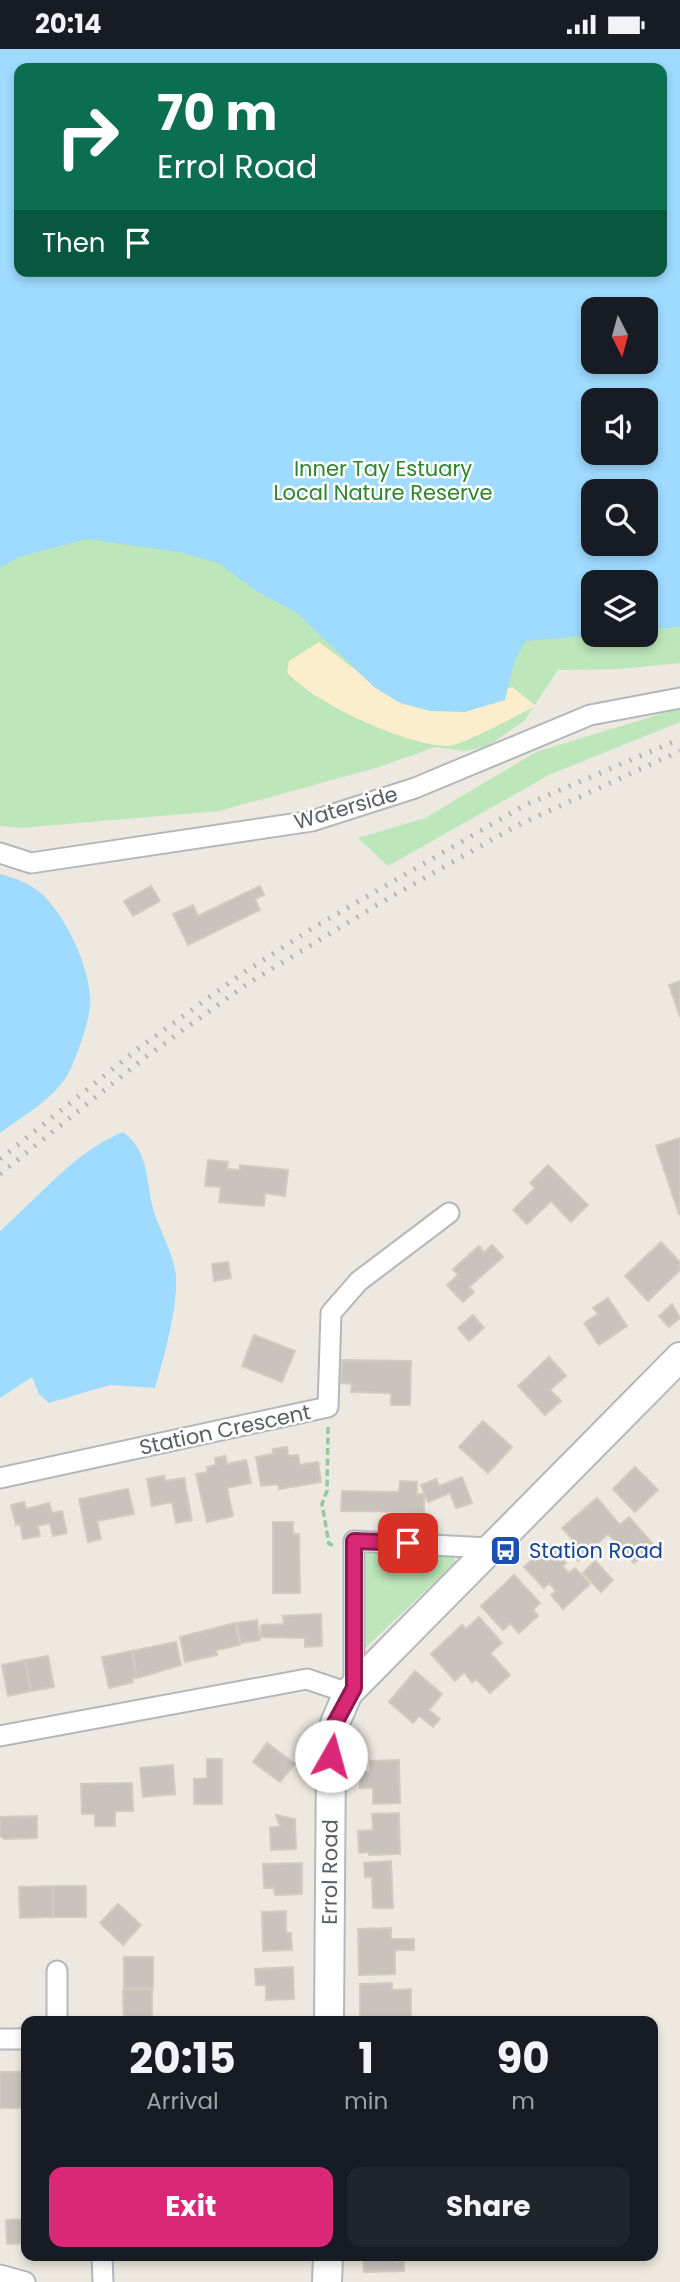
<!DOCTYPE html>
<html lang="en">
<head>
<meta charset="utf-8">
<style>
	:root { --surface:#171b24; --page:#20242c; --text:#f1f3f6; --muted:#9ea1a6; --accent:#db2777 }
	body { margin:0; font-family:Poppins,sans-serif; background:var(--page); color:var(--text); height:100vh; display:flex; flex-direction:column; font-size:26px; white-space:nowrap }
	* { box-sizing:border-box; margin:0 }
	p { font-size:23px; color:var(--muted) }
	.icon { flex:none; width:38px; height:38px; fill:none; stroke:currentColor; stroke-width:2; stroke-linecap:round; stroke-linejoin:round }
	.map { position:relative; flex:1; overflow:hidden }
	.details { position:absolute; left:21px; top:1967px; width:637px; height:245px; display:flex; flex-direction:column; background:var(--surface); border-radius:14px; box-shadow:0 4px 10px #0003 }
	.details>* { flex:none }
	.banner { position:absolute; left:14px; top:14px; width:653px; height:214px; border-radius:14px; box-shadow:0 4px 10px #0003; background:#0b6e4f; color:#fff; overflow:hidden }
	.needle { width:46px; rotate:174deg }
	.controls { position:absolute; left:581px; top:248px; display:grid; gap:14px }
	.controls a { display:grid; place-items:center; width:77px; height:77px; border-radius:14px; background:var(--surface); box-shadow:0 4px 10px #0003; font-size:35px }
	.pin { position:absolute; display:grid; place-items:center; width:60px; height:60px; color:#fff; margin:-30px; border-radius:14px; box-shadow:0 4px 10px #0006 }
	.me { position:absolute; width:77px; margin:-38px; rotate:7deg; stroke-linejoin:round; filter:drop-shadow(0 0 5px #0008) }
	.turn { display:flex; align-items:center; gap:24px; height:147px; padding:0 28px; font-size:32px }
	.turn .icon { width:91px; height:91px; stroke-width:2.5 }
	.turn b { display:block; font-size:49px; line-height:60px }
	.then { display:flex; align-items:center; height:66px; padding:0 28px; background:#0003; gap:14px; font-size:26px }
	.eta { display:flex; justify-content:space-evenly; align-items:center; height:119px; text-align:center }
	.eta b { font-size:42px; font-weight:700; line-height:49px }
	.cta { display:flex; gap:14px; margin-top:auto; padding:14px 28px }
	.cta a { flex:1; height:80px; border-radius:14px; background:var(--accent); color:#fff; font-size:28px; font-weight:700; line-height:80px; text-align:center }
	.cta a+a { background:var(--page); color:var(--text) }
	.status { display:flex; justify-content:space-between; align-items:center; height:49px; padding:0 35px; background:var(--surface); direction:ltr }
	.status svg { height:19px; fill:currentColor }
	.map>svg:first-child { display:block }
	.green { fill:#bde7ba; fill-rule:evenodd }
	.sand { fill:#fceecc }
	.water { fill:#9edbff; fill-rule:evenodd }
	.building { fill:#c8c4bd; stroke:#d2cbbe; stroke-width:2 }
	.lines { fill:none; stroke-linecap:round; stroke-linejoin:round }
	.street-casing { stroke:#b3b7bc; stroke-width:23 }
	.secondary-casing { stroke:#b4b8be; stroke-width:32 }
	.path { stroke:#93c99f; stroke-width:3.5; stroke-dasharray:7 3.5; stroke-linecap:butt }
	.street { stroke:#fff; stroke-width:19 }
	.secondary { stroke:#fff; stroke-width:28 }
	.rail { stroke:#b2b3b3; stroke-width:5; stroke-dasharray:2 9; stroke-linecap:butt }
	.route-casing { stroke:#8e194d; stroke-width:18 }
	.route { stroke:#db2777; stroke-width:12 }
	.labels { text-anchor:middle; stroke-width:5; stroke-linejoin:round; paint-order:stroke }
	.park-label { font-size:21px; fill:#2f842e; stroke:#fff }
	.street-label { font-size:21px; fill:#595e62; stroke:#fff }
	.transit-label { font-size:21px; fill:#164399; stroke:#fff; text-anchor:start }
</style>
</head>
<body>
<div class="status"><b>20:14</b><svg viewBox="0 0 49 12"><path d="M0 12V9h3v3zM5 12V6h3v6zM10 12V3h3v9zM15 12V0h3v12zM26 1h20v11H26zM47 4h2v5h-2z"/></svg></div>
<div class="map">
<svg width="680" height="2233" viewBox="0 0 680 2233">
	<rect width="100%" height="100%" fill="#ede9e0"/>
	<g class="green">
		<path d="M0,0h680v614l-59,6 -63,1 -33,50 -38,27 -23,4 -29,-4 -56,20 -160,44 -198,17 -21,-2zM19,19h643v203h-643zM593,261h53v52h-53zM593,352h53v52h-53zM593,443h53v52h-53zM593,534h53v52h-53z"/>
		<path d="M680,659v14l-131,53 -161,91 -30,-28 67,-20 111,-66z"/>
		<path d="M370,1499l81,2 5,12 -92,87 -3,-7 2,-83z"/>
	</g>
	<path class="sand" d="M319,593l64,49h118l11,-4 24,19c-17,8 -75,40 -89,40 -41,-1 -134,-43 -160,-74l2,-11z"/>
	<g class="water">
		<path d="M0,0h680v578l-34,3v-47h-53l2,52 -70,6 -11,22 -9,37 -40,12 -35,-1 -30,-8 -26,-16 -77,-74 -41,-22 -38,-28 -39,-11 -92,-13 -68,18 -19,11zM19,19h643v203h-643zM593,261h53v52h-53zM593,352h53v52h-53zM593,443h53v52h-53z"/>
		<path d="M0,825c15,4 31,10 43,21 24,23 50,78 47,112 -2,18 -12,45 -19,61 -12,28 -48,48 -71,65z"/>
		<path d="M123,1083c25,18 23,46 29,73 6,24 21,46 24,71 2,32 -12,81 -21,112l-45,-3 -61,18 -10,-9 -7,-17 -32,21v-167c40,-35 74,-79 123,-99z"/>
	</g>
	<g class="building">
		<path d="M151,837l9,15 -27,15 -9,-15z"/>
		<path d="M260,837l4,9 -9,4 5,11 -72,35 -15,-31 20,-9 5,11z"/>
		<path d="M680,932v36l-11,-32z"/>
		<path d="M680,1089v76h-1l-23,-68z"/>
		<path d="M208,1111l20,2 -1,7 13,1v-5l48,5 -3,26 -20,-3 -1,13 -45,-4 2,-15 -16,-1z"/>
		<path d="M548,1116l40,40 -17,17 -20,-21 -24,23 -14,-14 22,-22 -5,-5z"/>
		<path d="M661,1193l19,20v8l-32,31 -23,-25z"/>
		<path d="M492,1196l11,12 -34,30 5,5 -11,10 -16,-17 11,-10 -5,-6 26,-23 5,6z"/>
		<path d="M228,1213l3,16 -17,3 -2,-17z"/>
		<path d="M608,1249l19,28 -28,19 -15,-22 14,-9 -5,-6z"/>
		<path d="M672,1255l8,14 -11,9 -10,-11z"/>
		<path d="M473,1266l11,13 -15,13 -11,-13z"/>
		<path d="M254,1286l41,16 -13,31 -40,-16z"/>
		<path d="M549,1308l17,19 -16,14 11,11 -16,14 -27,-29z"/>
		<path d="M342,1311l69,1 -1,44h-19v-12l-40,-1 1,-8 -11,-1z"/>
		<path d="M483,1372l29,26 -24,26 -29,-26z"/>
		<path d="M287,1398l1,9 10,-1 2,10 18,-3 3,20 -42,7 -1,-5 -17,2 -5,-29 17,-3v-5z"/>
		<path d="M225,1407l2,8 19,-4 5,23 -24,5 6,28 -26,6 -11,-48 12,-2 -1,-5 9,-2 -1,-7z"/>
		<path d="M635,1418l23,23 -23,22 -22,-23z"/>
		<path d="M164,1427l1,5 19,-3 8,42 -16,3 -4,-21 -20,4 -5,-27z"/>
		<path d="M462,1428l10,26 -16,5 -6,-15 -22,9 -7,-17 15,-6 3,7z"/>
		<path d="M400,1432l17,1v12h7v18l-83,-1 1,-20 57,1z"/>
		<path d="M128,1440l6,25 -37,7 4,18 -13,3 -9,-43z"/>
		<path d="M597,1449l23,27 9,-8 25,28 -20,18 -26,-29 -30,27 -11,-13 7,-7 -12,-13z"/>
		<path d="M24,1453l2,7 23,-6 3,10 10,-2 5,22 -14,3 -3,-13 -12,3 2,10 -17,3 -3,-15 -4,1 -5,-20z"/>
		<path d="M273,1473h20v12h6l1,59h-27z"/>
		<path d="M549,1495l17,19 -4,3 7,7 6,-5 15,16 -27,25 -12,-14 5,-4 -7,-8 -5,5 -20,-21z"/>
		<path d="M595,1512l18,19 -12,12 -18,-19z"/>
		<path d="M514,1526l26,28 -7,7 5,6 -19,17 -9,-10 -7,7 -22,-24z"/>
		<path d="M321,1565l1,32 -17,1v-9l-44,-1v-12l23,-1 -1,-8z"/>
		<path d="M479,1568l23,26 -12,10 20,22 -20,18 -14,-14 -4,3 -8,-10 -9,9 -24,-27 31,-29 4,4z"/>
		<path d="M257,1571l3,20 -19,3 -4,-20z"/>
		<path d="M235,1574l5,22 -24,5 1,5 -32,7 -5,-25z"/>
		<path d="M176,1593l5,23 -44,13 -5,-27z"/>
		<path d="M132,1602l5,27h-5l1,4 -24,6 -7,-31z"/>
		<path d="M48,1607l6,31 -23,4 -6,-31z"/>
		<path d="M25,1611l6,31 -23,5 -6,-31z"/>
		<path d="M415,1622l27,23 -13,16 11,9 -7,8 -14,-11 -6,7 -24,-21z"/>
		<path d="M267,1694l28,21 -15,18 -27,-20z"/>
		<path d="M207,1710h15v45h-28v-25l13,-1z"/>
		<path d="M399,1711l1,43 -27,1v-16h-13l-1,-16h11v-11z"/>
		<path d="M173,1716l2,29 -32,3 -3,-29z"/>
		<path d="M132,1734l1,28h-18v15h-20v-12h-13l-1,-30z"/>
		<path d="M399,1764l1,41 -31,1v-3l-10,1 -1,-22 15,-1 -1,-16z"/>
		<path d="M276,1766l19,4 1,30 -25,1 -1,-23h10z"/>
		<path d="M37,1767v22l-33,1 -4,-3v-19z"/>
		<path d="M391,1812l2,47h-20l-1,-31h-7l-1,-14z"/>
		<path d="M302,1814v31l-27,1 -1,-7h-10l-1,-24z"/>
		<rect x="53" y="1837" width="33" height="31"/>
		<path d="M53,1837v31l-33,1 -1,-31z"/>
		<path d="M118,1855l23,21 -18,20 -23,-22z"/>
		<path d="M286,1862v22h5l1,17 -29,1 -1,-39z"/>
		<path d="M391,1879v11h23v11h-19v24l-36,1 -1,-46z"/>
		<rect x="124" y="1908" width="29" height="31"/>
		<path d="M293,1918l1,32 -28,1v-15h-10l-1,-16z"/>
		<path d="M392,1934v7l19,-1v28l-51,4v-37z"/>
		<path d="M152,1940v30l-28,1 -1,-30z"/>
		<rect x="0" y="2023" width="23" height="36"/>
		<path d="M26,2170v24l-19,1 -1,-24z"/>
		<path d="M363,2207h33v6l8,-1v10l-40,1z"/>
	</g>
	<g class="lines">
		<defs>
			<g id="street">
				<path d="M0,804l31,10 281,-42 103,-33 175,-73 90,-17"/>
				<path d="M0,1429l328,-71 3,-94 28,-32 90,-68"/>
				<path d="M354,1639v-147l135,7"/>
				<path d="M0,1687l307,-57 41,14"/>
				<path d="M57,1922v50"/>
				<path d="M0,1990h26"/>
				<path d="M102,2207l1,26"/>
				<path d="M0,2226l25,7"/>
			</g>
			<g id="secondary">
				<path id="s1" d="M329,1972l2,-265 4,-33 13,-30 332,-336"/>
				<path d="M327,2233l1,-26"/>
			</g>
		</defs>
		<use href="#street" class="street-casing"/>
		<use href="#secondary" class="secondary-casing"/>
		<path class="path" d="M328,1378l-1,64 -5,13 7,40 6,1"/>
		<use href="#street" class="street"/>
		<use href="#secondary" class="secondary"/>
		<g class="rail">
			<path d="M0,1110l139,-111 101,-73 71,-46 214,-124 155,-66"/>
			<path d="M0,1125l143,-115 104,-75 135,-82 136,-77 162,-74"/>
		</g>
	</g>
	<g class="lines">
		<defs>
			<path id="route" d="M331,1707l4,-33 19,-35v-147l54,2"/>
		</defs>
		<use href="#route" class="route-casing"/>
		<use href="#route" class="route"/>
	</g>
	<defs>
		<symbol id="bus-square" viewBox="-11 -11 22 22"><rect x="-9" y="-9" width="18" height="18" rx="4" fill="#1a4fb4" stroke="#fff"/><path d="M-5-6H5V4H4V6H2V4H-2V6H-4V4H-5ZM-3.5-4V0h7V-4ZM-3.5 1.2v1.5H-2V1.2ZM2 1.2v1.5H3.5V1.2Z" fill="#fff"/></symbol>
	</defs>
	<g fill-rule="evenodd">
		<use href="#bus-square" x="488" y="1484" width="35" height="35"/>
	</g>
	<g class="labels">
		<g class="park-label">
			<text x="383" y="427">Inner Tay Estuary<tspan x="383" dy="24">Local Nature Reserve</tspan></text>
		</g>
		<g class="street-label">
			<text transform="translate(346 759) rotate(-16)" y="7">Waterside</text>
			<text transform="translate(225 1381) rotate(-12)" y="7">Station Crescent</text>
			<text dy="7" stroke="none"><textPath href="#s1" startOffset="149">Errol Road</textPath></text>
		</g>
		<g class="transit-label">
			<text x="529" y="1509">Station Road</text>
		</g>
	</g>
</svg>
<div class="controls">
<a><svg class="needle" viewBox="-14 -14 28 28"><path d="M0-13l5 13h-10z" fill="#e53935"/><path d="M0 13l5-13h-10z" fill="#9ea1a6"/></svg></a>
<a><svg class="icon" aria-label="sound" viewBox="0 0 24 24"><path d="M4 9h4l5-4v14l-5-4H4zM17 9q2 3 0 6"/></svg></a>
<a><svg class="icon" aria-label="search" viewBox="0 0 24 24"><circle cx="10" cy="10" r="6"/><path d="M15 15l6 6"/></svg></a>
<a><svg class="icon" aria-label="layers" viewBox="0 0 24 24"><path d="M12 4l9 5-9 5-9-5zM3 14l9 5 9-5"/></svg></a>
</div>
<div class="pin" style="left:408px;top:1494px;background:#d93025"><svg class="icon" aria-label="arrive" viewBox="0 0 24 24"><path d="M6 21V4h12l-3 4 3 4H6"/></svg></div>
<svg class="me" style="left:331px;top:1707px" viewBox="-20 -20 40 40"><circle r="19" fill="#fff"/><path d="M0-13L10 11 0 6-10 11z" fill="#db2777"/></svg>
<div class="banner">
<div class="turn"><svg class="icon" aria-label="right" viewBox="0 0 24 24"><path d="M7 20v-9h11M14 6l5 5-5 5"/></svg><div><b>70 m</b>Errol Road</div></div>
<div class="then">Then<svg class="icon" aria-label="arrive" viewBox="0 0 24 24"><path d="M6 21V4h12l-3 4 3 4H6"/></svg></div>
</div>
<section class="details">
<div class="eta">
<div><b>20:15</b><p>Arrival</p></div>
<div><b>1</b><p>min</p></div>
<div><b>90</b><p>m</p></div>
</div>
<div class="cta"><a>Exit</a><a>Share</a></div>
</section>
</div>
</body>
</html>
